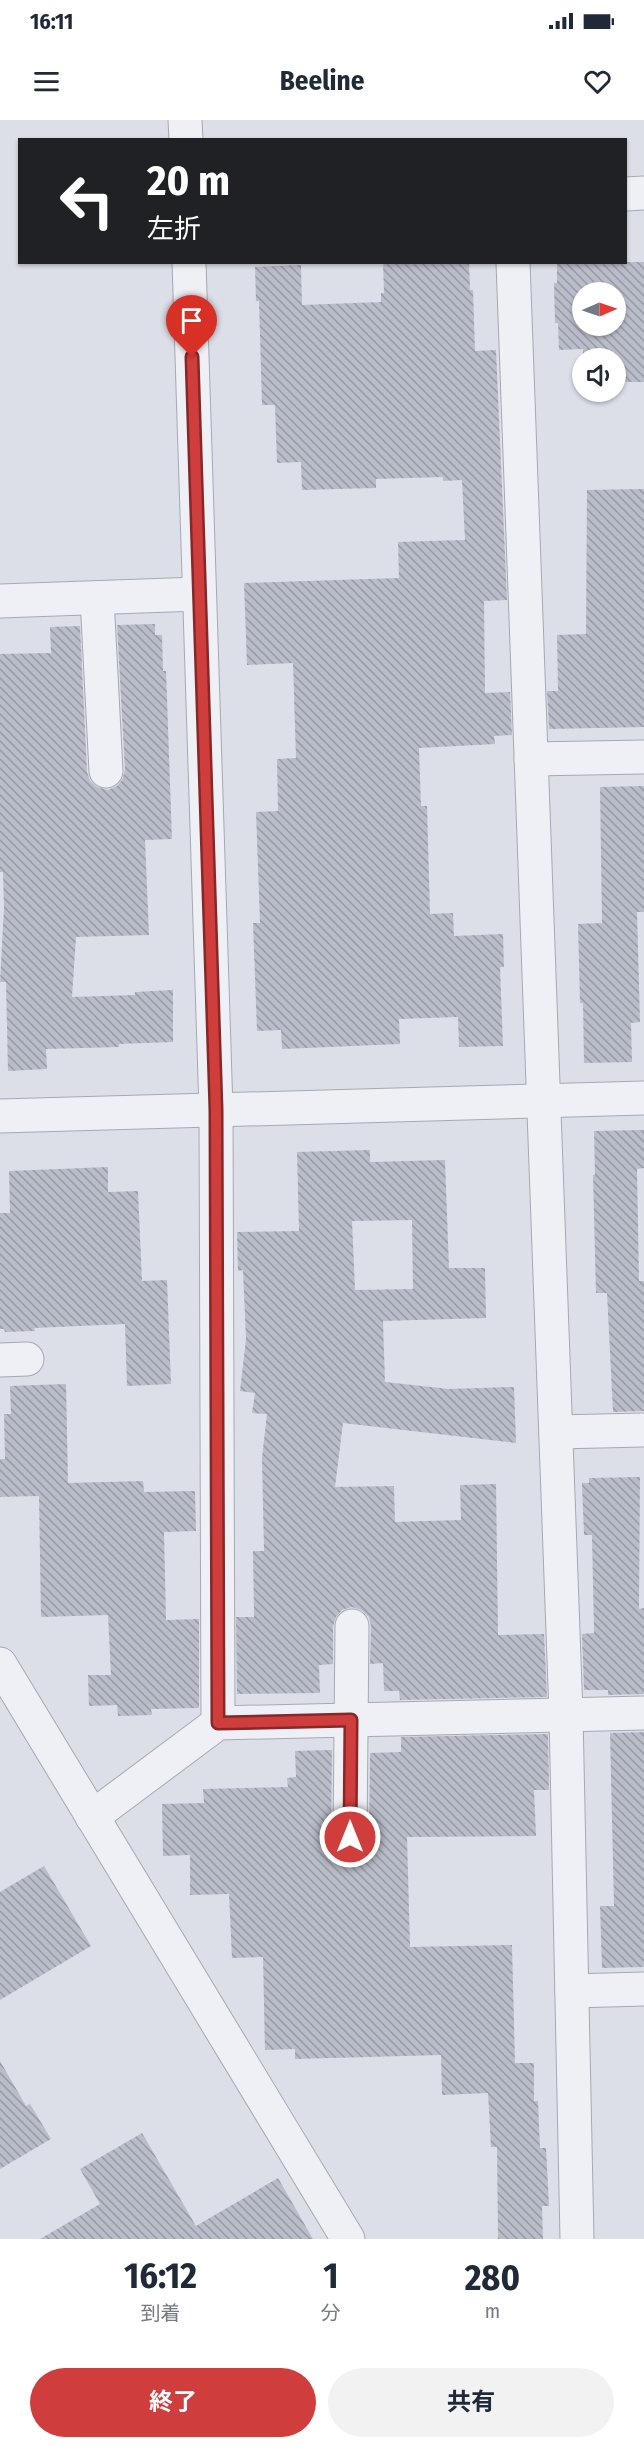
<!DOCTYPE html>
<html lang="ja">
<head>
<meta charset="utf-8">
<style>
	:root { --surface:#fff; --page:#f2f2f3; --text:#1f2937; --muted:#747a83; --accent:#d03d3d }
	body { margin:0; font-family:"Fira Sans Condensed","Noto Sans JP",sans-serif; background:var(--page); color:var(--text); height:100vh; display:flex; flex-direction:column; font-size:22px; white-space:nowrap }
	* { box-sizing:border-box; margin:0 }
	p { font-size:20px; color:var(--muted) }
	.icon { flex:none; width:33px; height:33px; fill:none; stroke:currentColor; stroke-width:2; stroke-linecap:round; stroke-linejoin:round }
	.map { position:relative; height:2119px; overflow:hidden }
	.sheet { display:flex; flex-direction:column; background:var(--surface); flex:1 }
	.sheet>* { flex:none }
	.guide { position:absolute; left:18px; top:18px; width:609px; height:126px; border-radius:0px; box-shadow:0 2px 4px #0004; background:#202124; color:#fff; overflow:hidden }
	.needle { width:39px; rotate:88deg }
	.fabs { position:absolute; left:572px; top:162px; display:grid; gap:12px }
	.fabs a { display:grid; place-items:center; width:54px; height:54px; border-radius:50%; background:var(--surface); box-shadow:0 2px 4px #0004; font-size:30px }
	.pin { position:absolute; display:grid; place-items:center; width:51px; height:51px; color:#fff; margin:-62px -26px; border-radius:50% 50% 50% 0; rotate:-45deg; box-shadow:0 0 6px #0007 }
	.pin .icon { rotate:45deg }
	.me { position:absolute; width:66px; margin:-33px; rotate:0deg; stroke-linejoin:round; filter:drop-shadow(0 0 4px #0008) }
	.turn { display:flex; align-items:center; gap:21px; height:126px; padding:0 30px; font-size:27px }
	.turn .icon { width:78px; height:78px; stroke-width:2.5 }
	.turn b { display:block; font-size:42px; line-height:51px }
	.eta { display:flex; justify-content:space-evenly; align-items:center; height:102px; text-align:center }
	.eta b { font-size:36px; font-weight:700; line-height:42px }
	.primary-button { display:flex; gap:12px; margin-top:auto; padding:12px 30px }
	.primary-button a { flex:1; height:69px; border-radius:36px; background:var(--accent); color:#fff; font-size:24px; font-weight:700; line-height:69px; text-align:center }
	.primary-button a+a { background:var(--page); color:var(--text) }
	.status { display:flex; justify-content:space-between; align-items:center; height:42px; padding:0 30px; background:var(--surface); direction:ltr }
	.status svg { height:16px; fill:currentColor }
	header { display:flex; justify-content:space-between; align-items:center; height:78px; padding:0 30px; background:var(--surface); font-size:27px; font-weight:700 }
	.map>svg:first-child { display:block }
	.building { fill:url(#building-back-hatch); fill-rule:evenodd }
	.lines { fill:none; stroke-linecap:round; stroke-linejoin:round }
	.minor-casing { stroke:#a5a9b4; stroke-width:35 }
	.tertiary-casing { stroke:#a5a9b4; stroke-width:35 }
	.minor { stroke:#eff0f5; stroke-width:33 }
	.tertiary { stroke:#eff0f5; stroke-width:33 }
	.route-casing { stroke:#872828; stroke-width:15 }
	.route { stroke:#d03d3d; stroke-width:10 }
</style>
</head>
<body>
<div class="status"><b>16:11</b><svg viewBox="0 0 49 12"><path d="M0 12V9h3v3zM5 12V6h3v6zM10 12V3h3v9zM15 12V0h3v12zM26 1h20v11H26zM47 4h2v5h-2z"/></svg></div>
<header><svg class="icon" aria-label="menu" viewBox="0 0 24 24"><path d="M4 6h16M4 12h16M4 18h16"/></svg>Beeline<svg class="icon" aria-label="heart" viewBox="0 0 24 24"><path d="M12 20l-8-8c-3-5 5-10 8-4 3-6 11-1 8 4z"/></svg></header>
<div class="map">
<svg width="644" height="2119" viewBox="0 0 644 2119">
	<defs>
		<pattern id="building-back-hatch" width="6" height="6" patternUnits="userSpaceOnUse" patternTransform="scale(1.5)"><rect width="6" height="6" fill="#b9bdc9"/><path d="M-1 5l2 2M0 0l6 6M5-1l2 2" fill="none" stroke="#969aa4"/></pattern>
	</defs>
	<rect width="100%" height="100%" fill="#dcdfe7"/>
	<g class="building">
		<path d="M383,142h86l1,28h3l2,61 21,-1 11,250 -23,1 1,92 25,-1 2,43 -18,1 1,8 -76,4 2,58h6l3,108 23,-1 1,23 49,-2 1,33h-4l3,79 -44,1 -1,-30 -59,2 1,25 -118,5 -1,-19 -24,1 -4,-108h7l-4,-111 22,-1 -1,-52 19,-1 -3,-95 -46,2 -3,-82 155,-5 -1,-36 67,-2 -3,-60 -19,1v-4l-67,2v9l-74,2 -1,-28 -24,1 -2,-58h-13l-3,-104h-3l-1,-34 46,-2 1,40 79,-3v-9h3z"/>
		<path d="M557,142h87v120h-29v-24h-32v-9l-24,1 -1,-27h-3l-1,-40h3zM582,172h33v34h-33z"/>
		<path d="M644,369v238l-95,2 -2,-38h11l-1,-56 29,-1 1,-144z"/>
		<path d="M155,504v11h7l1,36h3l6,168 -27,1 4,95 -73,2 -4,60 63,-2v-3l38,-2v52l-54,2v3l-73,2 1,20 -39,2 -2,-89h-6l4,-74 -1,-36h-3v-218l51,-1 -1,-26 30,-1 7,146 3,9 7,6 11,3 9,-4 5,-6 3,-10 -8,-145z"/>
		<path d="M644,666v126h-7l3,110 -9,1 1,39 -48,1 -1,-60h-3l-2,-79 24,-1 -2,-136z"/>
		<path d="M644,1010v38l-7,1 2,112h5v130l-31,1 -6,-119h-11l-3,-118h2l-1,-44z"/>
		<path d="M370,1030v12l75,-2 4,108h36l1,50 -103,3 2,61 64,7 65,-2 2,56 -173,-20 -8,64 59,-1 1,36 66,-2 -1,-35 36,-1 2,151 46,-1 3,63 -147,3 -1,-9h-15l-1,-28 -13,1 1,-38 -2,-9 -8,-7 -9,-3 -10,3 -6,7 -3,9v38l-14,1 1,28 -83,1 -1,-77h18l-1,-66h11l-2,-93 5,-44 -15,-1 3,-20 -15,-2 6,-52 -3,-69 -5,1 -1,-39 62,-1 -2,-79zM412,1100l1,69 -58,1 -3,-69z"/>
		<path d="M108,1047v25l30,-1 4,90 25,-1 4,104 -44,2 -2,-62 -91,4 1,3 -30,1 -1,-3h-4v-116h10l-1,-42z"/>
		<path d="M66,1264l2,99 75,-2 1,11 51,-1 1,40 -32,1 2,88 33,-1v89l-48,1 1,6 -34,1 -1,-11 -28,1 -1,-31h23l-3,-60 -67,2 -2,-121 -39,1v-38h5l-1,-45h7l-1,-28z"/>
		<path d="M640,1357l-1,132 5,-1v86l-36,1v-5h-24l-2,-56 12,-1 -2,-98h-8l-2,-52h7v-5z"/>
		<path d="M644,1612v235l-42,1 -2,-62h14l-4,-173z"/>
		<path d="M548,1614l1,56h-15l2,46 -129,1 3,110 102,-2 3,118h19v38h4l2,47h6l3,58h-7l1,33h-45l-1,-92h-6l-3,-54 -46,2 -1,-40 -146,4v-10l-30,1 -2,-93 -31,1 -3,-64 -39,1v-40l-27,1 -1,-52 42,-1 -1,-14 85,-2 -1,-9 9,-1 -1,-26 37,-1 -1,87 3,10 6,6 10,3 9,-2 7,-7 3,-9 1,-85 31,-1v-15z"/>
		<path d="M44,1746l47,80 -91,54v-108z"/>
		<path d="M0,1941l26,45 4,-2 21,35 -51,30z"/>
		<path d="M142,2013l54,93 82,-48 35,61h-273l60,-35 -20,-35z"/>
	</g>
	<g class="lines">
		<defs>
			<g id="minor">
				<path d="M626,74l18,-1"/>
				<path d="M513,142l53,1452 11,525"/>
				<path d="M97,478l9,173"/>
				<path d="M0,481l199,-7"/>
				<path d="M531,639l113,-2"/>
				<path d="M216,990l2,613"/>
				<path d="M0,1240l27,-1"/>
				<path d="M556,1312l88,-2"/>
				<path d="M0,1544l348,575"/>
				<path d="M92,1697l126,-94 426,-10"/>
				<path d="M350,1717l2,-211"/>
				<path d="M572,1871l72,-2"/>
			</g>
			<g id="tertiary">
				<path d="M185,0l1,20"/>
				<path d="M189,142l27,848"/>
				<path d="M0,996l644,-18"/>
			</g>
		</defs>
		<use href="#minor" class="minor-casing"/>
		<use href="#tertiary" class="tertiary-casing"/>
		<use href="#minor" class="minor"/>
		<use href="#tertiary" class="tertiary"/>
	</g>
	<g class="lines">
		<defs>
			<path id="route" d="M192,237l24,753 2,613 133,-3 -1,117"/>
		</defs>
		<use href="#route" class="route-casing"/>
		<use href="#route" class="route"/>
	</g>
</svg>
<div class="fabs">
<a><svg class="needle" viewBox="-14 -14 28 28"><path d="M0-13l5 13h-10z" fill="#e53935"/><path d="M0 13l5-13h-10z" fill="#747a83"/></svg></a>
<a><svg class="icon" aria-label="sound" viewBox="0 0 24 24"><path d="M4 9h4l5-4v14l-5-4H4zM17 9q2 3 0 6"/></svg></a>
</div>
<div class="pin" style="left:192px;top:237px;background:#d93025"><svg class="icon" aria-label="arrive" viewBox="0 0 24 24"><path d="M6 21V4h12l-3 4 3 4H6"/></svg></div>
<svg class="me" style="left:350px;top:1717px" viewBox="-20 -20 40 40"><circle r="17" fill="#d03d3d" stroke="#fff" stroke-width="3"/><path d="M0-11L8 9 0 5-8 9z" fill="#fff"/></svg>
<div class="guide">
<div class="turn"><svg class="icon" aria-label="left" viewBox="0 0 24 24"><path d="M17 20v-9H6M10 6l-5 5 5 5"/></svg><div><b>20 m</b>左折</div></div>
</div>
</div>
<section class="sheet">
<div class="eta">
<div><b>16:12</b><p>到着</p></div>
<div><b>1</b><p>分</p></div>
<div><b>280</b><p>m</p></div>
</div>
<div class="primary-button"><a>終了</a><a>共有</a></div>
</section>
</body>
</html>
